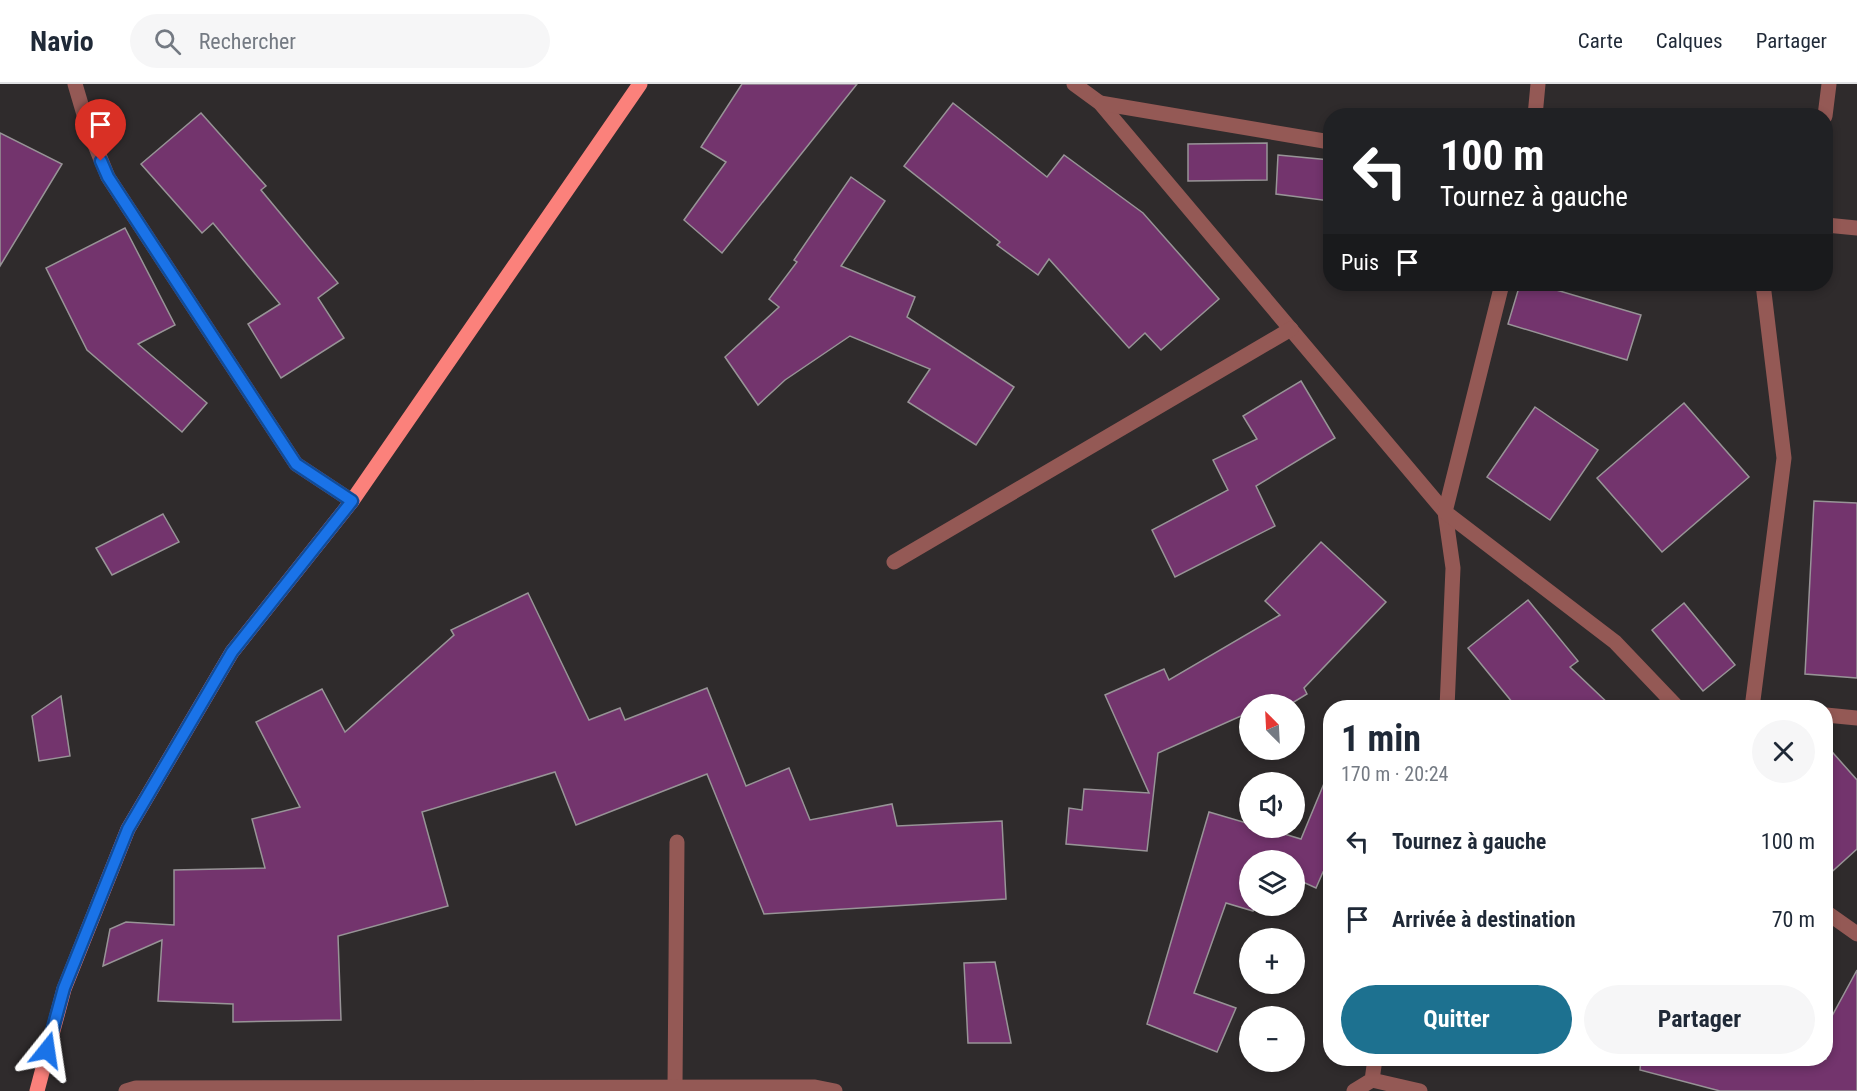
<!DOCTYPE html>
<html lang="fr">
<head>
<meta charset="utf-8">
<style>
	:root { --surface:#fff; --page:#f6f6f7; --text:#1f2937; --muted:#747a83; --line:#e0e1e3; --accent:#1d7190 }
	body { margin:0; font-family:"Roboto Condensed",sans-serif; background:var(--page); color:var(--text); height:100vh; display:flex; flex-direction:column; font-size:22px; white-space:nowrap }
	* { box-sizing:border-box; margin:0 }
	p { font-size:20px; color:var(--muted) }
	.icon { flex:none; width:33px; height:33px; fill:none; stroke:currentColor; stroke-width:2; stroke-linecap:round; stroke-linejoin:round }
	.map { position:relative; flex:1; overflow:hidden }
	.drawer { position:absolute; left:1323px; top:616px; width:510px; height:366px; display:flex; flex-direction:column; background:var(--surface); border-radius:24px; box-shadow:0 3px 9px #0003 }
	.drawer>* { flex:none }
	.guide { position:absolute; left:1323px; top:24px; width:510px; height:183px; border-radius:24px; box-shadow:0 3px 9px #0003; background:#202124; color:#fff; overflow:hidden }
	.needle { width:39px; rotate:336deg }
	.fabs { position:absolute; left:1239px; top:610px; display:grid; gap:12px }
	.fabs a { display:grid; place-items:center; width:66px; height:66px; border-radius:50%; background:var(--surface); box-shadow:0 3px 9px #0003; font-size:30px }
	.pin { position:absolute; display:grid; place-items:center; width:51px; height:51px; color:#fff; margin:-62px -26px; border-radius:50% 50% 50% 0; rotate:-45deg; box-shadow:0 0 6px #0007 }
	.pin .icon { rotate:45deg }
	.me { position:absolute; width:66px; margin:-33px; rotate:15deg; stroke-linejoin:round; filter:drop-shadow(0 0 4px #0008) }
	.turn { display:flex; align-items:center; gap:21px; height:126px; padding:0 18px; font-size:27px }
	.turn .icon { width:78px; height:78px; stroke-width:2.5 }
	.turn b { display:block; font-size:42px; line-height:51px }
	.then { display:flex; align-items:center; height:57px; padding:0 18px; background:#0003; gap:12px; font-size:22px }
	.round { display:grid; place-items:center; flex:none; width:63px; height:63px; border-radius:32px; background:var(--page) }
	.summary { display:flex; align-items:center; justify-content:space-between; height:102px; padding:0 18px }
	h1 { font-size:36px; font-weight:700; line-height:45px }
	.action { display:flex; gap:12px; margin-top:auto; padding:12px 18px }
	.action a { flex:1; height:69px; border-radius:36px; background:var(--accent); color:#fff; font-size:24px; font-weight:700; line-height:69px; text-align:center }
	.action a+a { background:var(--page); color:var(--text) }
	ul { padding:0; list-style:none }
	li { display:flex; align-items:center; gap:18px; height:78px; padding:0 18px }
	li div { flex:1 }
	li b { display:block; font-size:22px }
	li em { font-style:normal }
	header { display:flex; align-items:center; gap:36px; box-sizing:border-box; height:84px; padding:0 30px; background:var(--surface); border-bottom:2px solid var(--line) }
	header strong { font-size:28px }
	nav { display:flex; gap:33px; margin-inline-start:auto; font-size:21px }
	.search { width:420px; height:54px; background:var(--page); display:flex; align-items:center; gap:15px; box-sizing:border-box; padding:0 21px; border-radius:33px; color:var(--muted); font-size:22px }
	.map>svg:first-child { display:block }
	.building { fill:#73346d; stroke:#989497; stroke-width:1.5 }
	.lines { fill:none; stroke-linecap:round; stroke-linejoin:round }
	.street { stroke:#945955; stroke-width:15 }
	.primary { stroke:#fb817b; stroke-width:15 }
	.route-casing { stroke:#114b97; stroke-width:15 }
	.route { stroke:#1a73e8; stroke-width:10 }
</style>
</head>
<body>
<header>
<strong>Navio</strong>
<div class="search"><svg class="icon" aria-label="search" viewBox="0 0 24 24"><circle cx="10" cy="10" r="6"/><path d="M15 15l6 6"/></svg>Rechercher</div>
<nav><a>Carte</a><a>Calques</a><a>Partager</a></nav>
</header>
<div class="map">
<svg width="1857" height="1007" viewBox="0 0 1857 1007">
	<rect width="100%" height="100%" fill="#2f2b2c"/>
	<g class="building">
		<path d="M742,0h115l-135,169 -38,-33 42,-58 -25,-15z"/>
		<path d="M953,19l94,74 17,-22 79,58 76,86 -58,51 -16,-17 -16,15 -80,-89 -11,16 -41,-30 3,-3 -96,-76z"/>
		<path d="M201,29l65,73 -5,4 77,93 -20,15 26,40 -63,40 -33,-54 32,-20 -67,-81 -11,10 -61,-69z"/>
		<path d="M0,49l62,31 -62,102z"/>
		<path d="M1267,59v37l-79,1v-37z"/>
		<path d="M1278,71l52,5v41l-54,-7z"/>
		<path d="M851,93l34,24 -44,65 74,31 -8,20 107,70 -38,58 -68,-43 22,-33 -80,-33 -65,44 -27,25 -33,-48 54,-50 -10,-8 28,-37 -3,-2z"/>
		<path d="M125,144l50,97 -37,19 69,59 -25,29 -95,-82 -41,-82z"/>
		<path d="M1520,200h16l105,31 -14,45 -119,-36z"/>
		<path d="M1301,297l34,57 -79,48 19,40 -100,51 -23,-47 76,-40 -15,-30 44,-21 -14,-23z"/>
		<path d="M1684,319l65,74 -87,75 -65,-74z"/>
		<path d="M1535,323l63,43 -48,70 -63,-43z"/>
		<path d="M1814,417l43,2v175l-52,-4z"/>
		<path d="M163,430l16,28 -67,33 -16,-27z"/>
		<path d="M1321,458l65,60 -82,86 3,6 -18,11h-39v7l-92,41 -11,98 -81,-7 3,-36 13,2 2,-21 65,4 -44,-98 59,-26 5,11 111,-65 -15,-14z"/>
		<path d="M528,509l61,127 31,-12 5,12 82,-32 39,98 43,-18 21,52 82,-16 5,22 105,-5 4,78 -242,15 -57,-140 -131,51 -21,-53 -133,40 26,94 -110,30 3,84 -108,2v-18l-75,-3 4,-61 -59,26 7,-37 16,-7 48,3v-55l91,-2 -13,-49 48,-12 -44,-85 66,-33 23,43 109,-97 -3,-5z"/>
		<path d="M1528,516l50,61 -8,6 43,41h-96l-49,-60z"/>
		<path d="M1684,519l51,62 -32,26 -51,-61z"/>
		<path d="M61,612l9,60 -31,5 -7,-45z"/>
		<path d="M1826,661l31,35v69l-31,28z"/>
		<path d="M1330,685v106l-7,-3 -7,16 -22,-10v-17h-44v45h5l-2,5 -27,-8 -32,90 42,15 -19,44 -70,-28 62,-212 41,12v4h14l37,11z"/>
		<path d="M995,878l16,81h-43l-4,-80z"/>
		<path d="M1857,886v121h-137l-80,-21 1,-11h185v-32z"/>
	</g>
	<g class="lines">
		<g class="street">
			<path d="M75,0l13,44 20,49 188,287 56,37"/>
			<path d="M1074,0l26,19 345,409 8,56 -6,140"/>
			<path d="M1100,19l230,39"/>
			<path d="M1535,32l3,-32"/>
			<path d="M1825,32l4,-32"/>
			<path d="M1826,141l31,3"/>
			<path d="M1502,200l-57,228 170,130 63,66"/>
			<path d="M894,478l397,-233"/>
			<path d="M1752,624l32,-250 -21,-174"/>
			<path d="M1826,631l31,3"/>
			<path d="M1826,828l31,22"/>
			<path d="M1372,996l48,11"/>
			<path d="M675,1003l2,-245"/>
			<path d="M126,1007l10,-3 679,-1 20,4"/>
			<path d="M1354,1007l18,-11 3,-21"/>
		</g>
		<path class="primary" d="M37,1007l27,-102 64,-160 104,-177 120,-151 288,-417"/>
	</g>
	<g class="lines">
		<defs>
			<path id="route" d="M47,966l17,-62 64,-159 104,-177 120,-151 -56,-37 -188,-287 -7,-16"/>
		</defs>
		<use href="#route" class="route-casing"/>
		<use href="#route" class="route"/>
	</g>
</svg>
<div class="fabs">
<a><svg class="needle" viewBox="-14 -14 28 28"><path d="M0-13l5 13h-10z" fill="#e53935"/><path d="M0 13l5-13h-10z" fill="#747a83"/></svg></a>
<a><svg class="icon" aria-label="sound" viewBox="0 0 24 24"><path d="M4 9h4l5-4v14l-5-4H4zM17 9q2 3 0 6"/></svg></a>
<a><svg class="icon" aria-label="layers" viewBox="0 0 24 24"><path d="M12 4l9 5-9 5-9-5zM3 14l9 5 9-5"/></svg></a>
<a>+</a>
<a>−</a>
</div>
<div class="pin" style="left:101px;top:77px;background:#d93025"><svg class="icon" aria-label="arrive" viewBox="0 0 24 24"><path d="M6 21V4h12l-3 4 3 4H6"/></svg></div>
<svg class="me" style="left:47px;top:966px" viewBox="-20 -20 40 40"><path d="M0-17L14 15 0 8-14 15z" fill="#1a73e8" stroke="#fff" stroke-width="4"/></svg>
<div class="guide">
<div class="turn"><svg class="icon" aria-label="left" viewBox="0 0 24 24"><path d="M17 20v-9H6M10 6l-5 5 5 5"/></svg><div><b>100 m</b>Tournez à gauche</div></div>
<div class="then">Puis<svg class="icon" aria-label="arrive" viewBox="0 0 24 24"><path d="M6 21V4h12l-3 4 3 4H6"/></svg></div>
</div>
<section class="drawer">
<div class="summary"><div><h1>1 min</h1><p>170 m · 20:24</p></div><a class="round"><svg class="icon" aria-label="close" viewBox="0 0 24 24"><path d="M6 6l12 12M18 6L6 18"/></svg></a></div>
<ul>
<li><svg class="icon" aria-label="left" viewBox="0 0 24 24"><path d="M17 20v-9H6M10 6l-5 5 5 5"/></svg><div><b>Tournez à gauche</b></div><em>100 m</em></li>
<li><svg class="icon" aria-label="arrive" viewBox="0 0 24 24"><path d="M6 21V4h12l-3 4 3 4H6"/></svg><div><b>Arrivée à destination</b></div><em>70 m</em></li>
</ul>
<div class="action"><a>Quitter</a><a>Partager</a></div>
</section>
</div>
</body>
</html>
